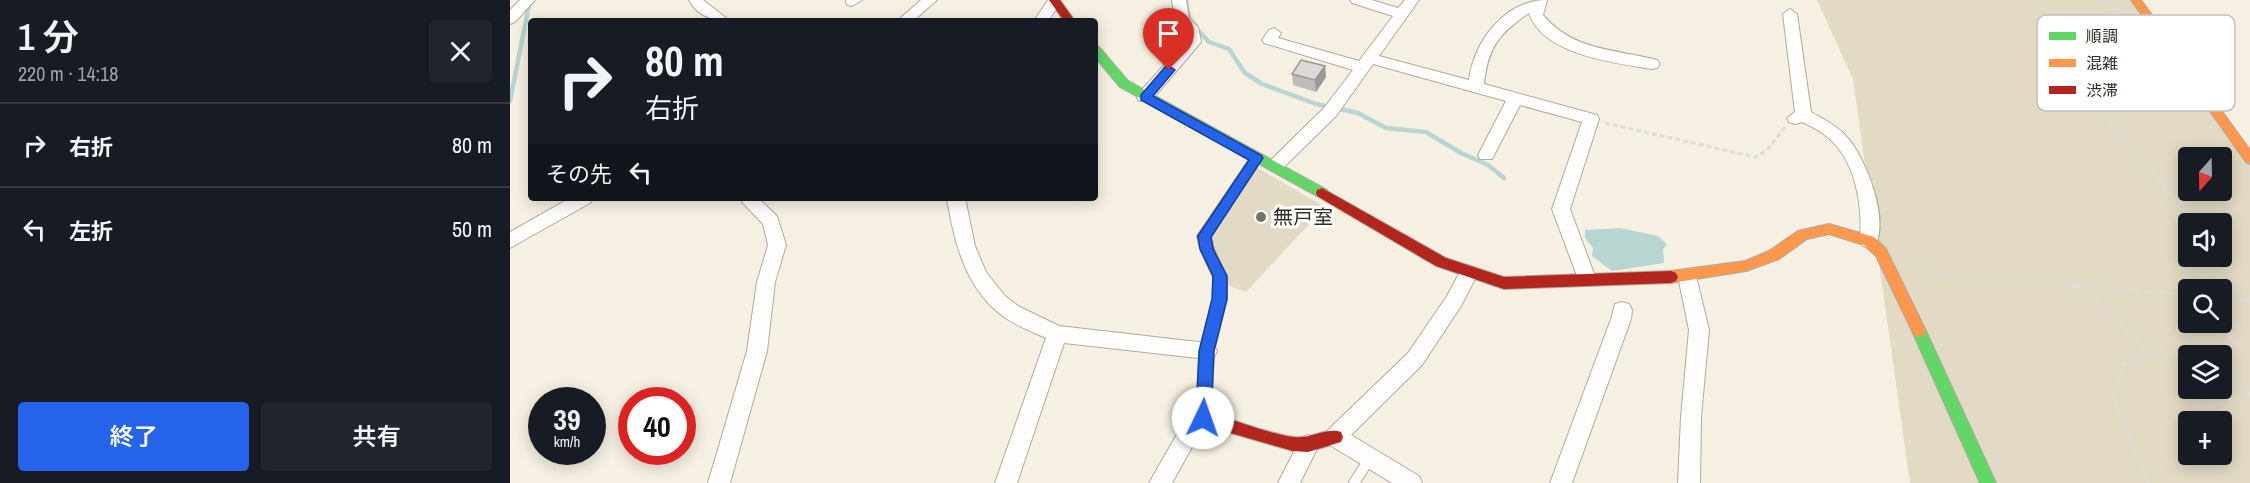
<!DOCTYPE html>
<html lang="ja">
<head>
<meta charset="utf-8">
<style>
	:root { --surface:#171b24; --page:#20242c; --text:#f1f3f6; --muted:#9ea1a6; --line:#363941; --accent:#2563eb }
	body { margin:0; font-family:"Archivo Narrow","Noto Sans JP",sans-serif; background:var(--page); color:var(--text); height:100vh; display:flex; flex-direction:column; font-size:22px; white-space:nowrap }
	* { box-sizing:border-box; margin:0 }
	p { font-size:20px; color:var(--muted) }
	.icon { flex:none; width:33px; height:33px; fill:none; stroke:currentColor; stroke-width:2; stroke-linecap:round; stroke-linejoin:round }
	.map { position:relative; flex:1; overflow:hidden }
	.panel { display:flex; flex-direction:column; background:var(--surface); width:510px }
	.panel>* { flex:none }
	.hud { position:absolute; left:18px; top:18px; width:570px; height:183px; border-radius:6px; box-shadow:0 3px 15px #0003; background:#171b24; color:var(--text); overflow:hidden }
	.needle { width:39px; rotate:200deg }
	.buttons { position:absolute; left:1668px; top:147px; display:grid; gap:12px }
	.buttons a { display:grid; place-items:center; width:54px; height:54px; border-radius:6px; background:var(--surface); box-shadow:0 3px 15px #0003; font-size:30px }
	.speed { position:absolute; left:18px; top:387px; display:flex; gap:12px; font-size:30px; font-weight:700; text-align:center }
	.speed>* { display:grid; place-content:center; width:78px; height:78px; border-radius:50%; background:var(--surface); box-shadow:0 3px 15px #0003; line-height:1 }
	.speed small { font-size:15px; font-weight:400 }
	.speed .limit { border:9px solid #d22; background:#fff; color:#111 }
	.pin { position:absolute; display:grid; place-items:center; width:51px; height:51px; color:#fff; margin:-62px -26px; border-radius:50% 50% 50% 0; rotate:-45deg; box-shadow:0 0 6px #0007 }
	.pin .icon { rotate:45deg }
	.me { position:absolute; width:66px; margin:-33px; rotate:3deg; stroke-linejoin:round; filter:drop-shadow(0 0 4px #0008) }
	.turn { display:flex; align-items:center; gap:21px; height:126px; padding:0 18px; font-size:27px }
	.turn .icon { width:78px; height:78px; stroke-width:2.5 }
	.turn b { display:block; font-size:42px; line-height:51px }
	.then { display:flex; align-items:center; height:57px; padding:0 18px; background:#0003; gap:12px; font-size:22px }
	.round { display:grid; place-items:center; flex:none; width:63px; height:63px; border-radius:6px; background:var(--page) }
	.head { display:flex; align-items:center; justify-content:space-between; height:102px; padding:0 18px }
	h1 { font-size:36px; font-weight:600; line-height:45px }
	.action { display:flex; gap:12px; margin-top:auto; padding:12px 18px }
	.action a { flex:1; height:69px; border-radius:6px; background:var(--accent); color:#fff; font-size:24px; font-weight:600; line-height:69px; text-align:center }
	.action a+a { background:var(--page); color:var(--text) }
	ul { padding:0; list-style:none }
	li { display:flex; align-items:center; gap:18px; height:84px; padding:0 18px; border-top:2px solid var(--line) }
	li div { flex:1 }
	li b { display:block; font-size:22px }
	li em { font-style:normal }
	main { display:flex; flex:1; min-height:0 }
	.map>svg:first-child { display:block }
	.green { fill:#e2dac4; fill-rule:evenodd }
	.water { fill:#b7d5d1 }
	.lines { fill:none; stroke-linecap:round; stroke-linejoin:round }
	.stream { stroke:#b7d5d1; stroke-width:4.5 }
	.lane-casing { stroke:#afaba0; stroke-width:12 }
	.street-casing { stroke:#afaba0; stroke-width:2 }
	.fast-casing { stroke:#afaba0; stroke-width:2 }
	.slow-casing { stroke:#afaba0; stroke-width:2 }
	.jam-casing { stroke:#afaba0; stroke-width:2 }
	.path { stroke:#dedcd9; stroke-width:3; stroke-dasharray:5 3; stroke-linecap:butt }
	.lane { stroke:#fefdfb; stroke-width:10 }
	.street { fill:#fefdfb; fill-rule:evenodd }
	.fast { fill:#63d668; fill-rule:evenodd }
	.slow { fill:#ff974d; fill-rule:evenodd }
	.jam { fill:#b3261e; fill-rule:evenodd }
	.wall { fill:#bebbb9 }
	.shaded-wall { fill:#9b9896 }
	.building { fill:#ddd9d7; stroke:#9b9896; stroke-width:1.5 }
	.route { fill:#2563eb; stroke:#184099; stroke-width:1.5 }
	.poi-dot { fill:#767266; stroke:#fff; stroke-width:2 }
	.labels { text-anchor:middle; stroke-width:6; stroke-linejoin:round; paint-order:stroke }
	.poi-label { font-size:20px; fill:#312e24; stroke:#fff; text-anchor:start }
	.key { fill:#fff; stroke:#c1c0bd; stroke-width:1.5 }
	.key-label { font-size:16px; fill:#312e24 }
</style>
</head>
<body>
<main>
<section class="panel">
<div class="head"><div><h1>1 分</h1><p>220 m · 14:18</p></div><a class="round"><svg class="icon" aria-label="close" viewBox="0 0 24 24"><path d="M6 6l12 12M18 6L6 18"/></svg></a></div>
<ul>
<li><svg class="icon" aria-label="right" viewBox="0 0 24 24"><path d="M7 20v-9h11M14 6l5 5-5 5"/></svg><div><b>右折</b></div><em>80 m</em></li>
<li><svg class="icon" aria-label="left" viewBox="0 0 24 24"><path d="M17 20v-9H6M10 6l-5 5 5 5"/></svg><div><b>左折</b></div><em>50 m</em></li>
</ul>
<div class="action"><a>終了</a><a>共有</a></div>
</section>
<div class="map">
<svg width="1740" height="483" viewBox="0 0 1740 483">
	<rect width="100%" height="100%" fill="#f5f0e2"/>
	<g class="green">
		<path d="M1307,0h319l114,159v324h-340l-57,-404zM1678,158h34v32h-34zM1678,224h34v32h-34zM1678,290h34v32h-34zM1678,356h34v32h-34zM1678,422h34v32h-34z"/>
		<path d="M746,167l69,40 -79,85 -19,-7 -18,-47z"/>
	</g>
	<path class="water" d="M1110,228l38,8 9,8 -4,5 1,14 -52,8 -20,-15 1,-8 -8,-10v-8z"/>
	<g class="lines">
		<g class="stream">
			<path d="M676,0l3,19"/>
			<path d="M684,26l15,16 20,7 16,24 17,11 54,20 42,9 28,15 40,4 35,21 27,12 16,13"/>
			<path d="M0,101l20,-101"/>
		</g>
		<defs>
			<path id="lane" d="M844,483l16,-25"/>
			<g id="street">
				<path d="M10,0h15l-20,22 -5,2v-14z"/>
				<path d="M179,0h14l27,21c-16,0 -33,-5 -41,-21z"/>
				<path d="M336,0h16l-10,6 -5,-1z"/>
				<path d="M411,0h16l-24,21h-16z"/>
				<path d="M538,0l13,2 -13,19h-14z"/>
				<path d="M662,0h14l3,18 9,9 3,15 -50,59h-12l-2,-4 2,-4 47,-52 -2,-12 -9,-9z"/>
				<path d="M840,0h22l26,8 7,-8h14l-40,56 90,24c5,-39 36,-80 78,-80l-4,15c30,36 72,34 114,45l3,4 -3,4 -5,1c-36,-6 -110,-14 -123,-56 -30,21 -41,34 -45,71l113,31 2,4 -29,90 26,70 -2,5 -7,2 -7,-2 -28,-75 30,-87 -62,-17 -28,54h-12l-2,-4 28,-54 -133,-37 -37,52 -55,54h-12l-2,-4 2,-4 55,-54 29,-38 -89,-27 -2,-3 7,-10 5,-2 7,5 -3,5 81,23 34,-45 -41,-13z"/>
				<path d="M1280,9l7,5 14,98c12,7 25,13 35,24 19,20 44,83 29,110l-6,2 -6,-2 -3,-5c3,-35 -4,-82 -34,-105 -7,-6 -16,-10 -24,-14l-7,2 -6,-2 -2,-4 8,-6 -12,-98z"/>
				<path d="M60,198h23l-3,5 -80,45v-16z"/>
				<path d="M235,198h13l19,18 9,29 -11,37 -8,69 -37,132h-22l39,-132 10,-69 11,-37 -5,-21 -21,-22z"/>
				<path d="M437,198h18l10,48 11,26 19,24 13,10 41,20 148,17 7,2 3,6 -3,6 -7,2 -143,-16 -47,140h-22l51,-145c-14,-6 -29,-12 -42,-21 -38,-27 -50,-75 -57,-119z"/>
				<path d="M959,266l7,2 2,5 -17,33 -39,59 -71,70 68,41 3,7h-30l-64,-39 -4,-7 4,-7 80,-77 39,-57 15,-28z"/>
				<path d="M1177,269l7,2 2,5 13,54 -8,87 -1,66h-22l3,-66 8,-87 -11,-54 2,-5z"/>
				<path d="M1112,302l7,2 3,6 -1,9 -59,164h-22l61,-164 4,-15z"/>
				<path d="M693,409l7,2 3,7 -3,7 -9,6 -29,52h-23l38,-66z"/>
				<path d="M798,435l7,3 4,7 -19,38h-22l23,-45z"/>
			</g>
			<g id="fast">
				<path d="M585,46l4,1 29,34 199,109 1,3 -1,3h-10l-197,-109 -25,-30z"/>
				<path d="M1409,325l5,2 2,4 70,152h-16l-68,-152 2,-4z"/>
			</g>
			<g id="slow">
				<path d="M1621,0h10l109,150v14l-4,-2z"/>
				<path d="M1319,224l45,13 12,12 40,82 -2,4 -5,2 -5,-2 -38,-79 -12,-11 -35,-11 -22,5 -28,20 -33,12 -75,12 -5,-2 -2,-4 2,-4 5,-2 74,-10 24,-10 29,-20z"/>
			</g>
			<g id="jam">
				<path d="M539,0h11l15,21h-11z"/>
				<path d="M746,153l6,5 -51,79 3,12 13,28v22l-13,52 -3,62c27,8 55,20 83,24 16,2 34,-10 47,-5l2,5 -2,5 -33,10 -15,-1 -90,-26 -5,-2 -3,-5 5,-67 13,-52v-22l-13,-28 -3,-13 55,-81z"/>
				<path d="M812,188l124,70 58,19 167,-6 5,2 2,4 -2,4 -5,2 -167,6 -68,-23 -119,-70 -1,-3 1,-3z"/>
			</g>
		</defs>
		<use href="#lane" class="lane-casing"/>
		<use href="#street" class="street-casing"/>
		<use href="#fast" class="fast-casing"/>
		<use href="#slow" class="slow-casing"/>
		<use href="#jam" class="jam-casing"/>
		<g class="path">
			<path d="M1596,0c25,31 33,56 -1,84v19l6,20 85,101"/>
			<path d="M1095,123l150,34 12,-7 18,-23"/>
			<path d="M1705,256l14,60 2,59 19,20"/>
			<path d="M1403,271l275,24"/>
			<path d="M1563,283l3,10 26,10 45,48 41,15"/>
			<path d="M1712,298l28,2"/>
			<path d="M1637,351l-25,15 -8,30 33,87"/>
			<path d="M1712,372l9,3"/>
		</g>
		<use href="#lane" class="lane"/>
		<use href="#street" class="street"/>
		<use href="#fast" class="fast"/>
		<use href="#slow" class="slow"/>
		<use href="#jam" class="jam"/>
	</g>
	<path class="wall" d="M815,66l1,11 -10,15 -23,-7 -1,-11z"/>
	<path class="shaded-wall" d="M815,66l1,11 -10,15 -1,-12z"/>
	<path class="building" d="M791,60l24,6 -10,14 -23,-6z"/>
	<path class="route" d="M659,66l6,4 -22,26 108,59 2,3 -52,79 2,12 14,27v23l-13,52 -3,67 -2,5 -6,2 -5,-2 -2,-5 3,-67 13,-52 1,-23 -13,-27 -2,-13 51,-76 -108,-60v-5l24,-28z"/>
	<circle class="poi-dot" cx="751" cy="217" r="6"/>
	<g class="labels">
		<g class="poi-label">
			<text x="763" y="224">無戸室</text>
		</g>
	</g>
	<rect x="1527" y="15" width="198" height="96" rx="9" class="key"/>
	<rect x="1539" y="32" width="27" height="8" fill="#63d668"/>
	<rect x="1539" y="59" width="27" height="8" fill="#ff974d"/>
	<rect x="1539" y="86" width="27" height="8" fill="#b3261e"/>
	<g class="key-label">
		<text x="1576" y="42">順調</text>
		<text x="1576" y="69">混雑</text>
		<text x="1576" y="96">渋滞</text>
	</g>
</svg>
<div class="buttons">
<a><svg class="needle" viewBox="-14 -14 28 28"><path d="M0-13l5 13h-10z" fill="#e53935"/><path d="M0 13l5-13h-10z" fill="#9ea1a6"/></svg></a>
<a><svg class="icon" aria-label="sound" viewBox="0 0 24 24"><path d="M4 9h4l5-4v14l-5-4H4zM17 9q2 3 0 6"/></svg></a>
<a><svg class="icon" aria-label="search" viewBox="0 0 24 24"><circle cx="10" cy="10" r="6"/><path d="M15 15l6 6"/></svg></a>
<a><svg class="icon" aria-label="layers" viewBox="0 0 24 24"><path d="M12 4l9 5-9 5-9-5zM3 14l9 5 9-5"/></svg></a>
<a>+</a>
</div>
<div class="speed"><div>39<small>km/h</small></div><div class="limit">40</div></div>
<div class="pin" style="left:659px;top:70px;background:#d93025"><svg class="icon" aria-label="arrive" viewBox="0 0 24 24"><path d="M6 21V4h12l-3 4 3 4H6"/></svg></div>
<svg class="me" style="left:693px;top:418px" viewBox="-20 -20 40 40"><circle r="19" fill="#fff"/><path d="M0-13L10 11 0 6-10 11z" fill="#2563eb"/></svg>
<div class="hud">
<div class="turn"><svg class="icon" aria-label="right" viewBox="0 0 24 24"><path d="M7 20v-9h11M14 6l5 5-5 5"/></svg><div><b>80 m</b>右折</div></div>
<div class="then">その先<svg class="icon" aria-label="left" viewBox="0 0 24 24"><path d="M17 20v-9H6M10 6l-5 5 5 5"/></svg></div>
</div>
</div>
</main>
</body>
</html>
